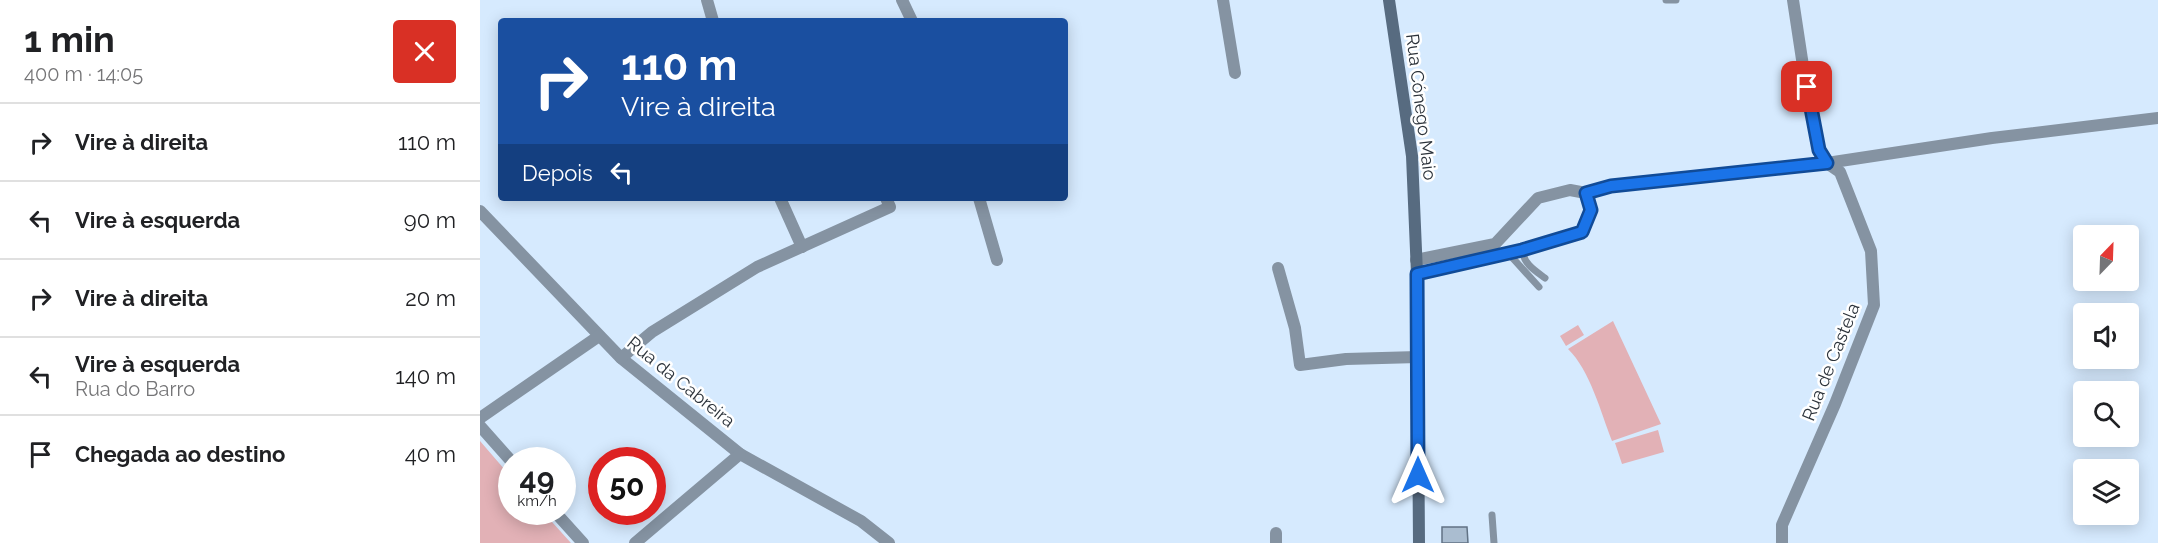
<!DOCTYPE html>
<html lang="pt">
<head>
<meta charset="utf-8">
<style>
	:root { --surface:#fff; --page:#f6f6f6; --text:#202124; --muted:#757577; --line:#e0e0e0 }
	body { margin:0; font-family:Raleway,sans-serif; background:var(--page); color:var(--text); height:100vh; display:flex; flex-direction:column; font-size:22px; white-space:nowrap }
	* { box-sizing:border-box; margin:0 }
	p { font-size:20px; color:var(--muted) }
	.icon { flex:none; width:33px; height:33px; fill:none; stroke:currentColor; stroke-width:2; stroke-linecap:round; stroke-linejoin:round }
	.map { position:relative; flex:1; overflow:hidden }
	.details { display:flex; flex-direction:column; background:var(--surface); width:480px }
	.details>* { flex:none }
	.hud { position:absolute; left:18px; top:18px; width:570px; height:183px; border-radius:6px; box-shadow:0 3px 15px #0003; background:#1a4fa0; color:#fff; overflow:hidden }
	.needle { width:39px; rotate:23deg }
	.tools { position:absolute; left:1593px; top:225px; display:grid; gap:12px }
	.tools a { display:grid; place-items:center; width:66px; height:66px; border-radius:6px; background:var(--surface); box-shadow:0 3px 15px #0003; font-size:30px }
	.speed { position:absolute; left:18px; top:447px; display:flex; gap:12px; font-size:30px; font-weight:700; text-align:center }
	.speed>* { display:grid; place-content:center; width:78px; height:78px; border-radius:50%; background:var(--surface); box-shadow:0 3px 15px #0003; line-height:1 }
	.speed small { font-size:15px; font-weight:400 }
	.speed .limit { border:9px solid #d22; background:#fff; color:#111 }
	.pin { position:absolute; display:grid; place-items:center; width:51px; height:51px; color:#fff; margin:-26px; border-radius:12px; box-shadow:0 3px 9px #0006 }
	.me { position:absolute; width:66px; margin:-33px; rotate:0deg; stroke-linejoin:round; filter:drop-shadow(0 0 4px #0008) }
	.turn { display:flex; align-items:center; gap:21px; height:126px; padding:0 24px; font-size:27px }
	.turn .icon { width:78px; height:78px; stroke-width:2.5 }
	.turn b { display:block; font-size:42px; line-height:51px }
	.then { display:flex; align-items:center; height:57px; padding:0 24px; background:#0003; gap:12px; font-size:22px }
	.round { display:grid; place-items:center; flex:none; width:63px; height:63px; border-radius:6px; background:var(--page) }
	.summary { display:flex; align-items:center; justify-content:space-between; height:102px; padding:0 24px }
	h1 { font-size:36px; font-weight:700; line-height:45px }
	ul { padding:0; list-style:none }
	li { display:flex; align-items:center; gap:18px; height:78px; padding:0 24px; border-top:2px solid var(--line) }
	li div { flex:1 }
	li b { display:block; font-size:22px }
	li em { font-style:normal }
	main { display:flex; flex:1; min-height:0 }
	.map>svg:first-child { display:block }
	.green { fill:#e2b1b6 }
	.building { fill:#aabdd0; stroke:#617284; stroke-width:1.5 }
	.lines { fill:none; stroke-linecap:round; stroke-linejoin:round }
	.service { stroke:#8593a2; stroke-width:7 }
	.minor { stroke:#8593a2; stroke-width:12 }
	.secondary { stroke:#576b80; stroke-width:12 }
	.route-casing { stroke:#114b97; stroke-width:15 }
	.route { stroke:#1a73e8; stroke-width:10 }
	.labels { text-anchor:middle; stroke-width:5; stroke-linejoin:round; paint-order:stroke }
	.street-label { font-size:18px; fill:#2c333b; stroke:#fff }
</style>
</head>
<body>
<main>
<section class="details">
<div class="summary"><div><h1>1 min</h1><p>400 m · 14:05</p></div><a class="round" style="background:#d93025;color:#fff"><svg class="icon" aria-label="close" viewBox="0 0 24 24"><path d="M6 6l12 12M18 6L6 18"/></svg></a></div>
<ul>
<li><svg class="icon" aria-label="right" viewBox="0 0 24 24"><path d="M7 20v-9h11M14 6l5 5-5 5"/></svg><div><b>Vire à direita</b></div><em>110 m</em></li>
<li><svg class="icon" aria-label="left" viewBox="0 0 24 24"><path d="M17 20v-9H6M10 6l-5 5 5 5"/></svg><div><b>Vire à esquerda</b></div><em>90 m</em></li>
<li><svg class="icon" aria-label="right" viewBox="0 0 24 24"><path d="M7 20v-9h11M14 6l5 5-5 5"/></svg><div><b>Vire à direita</b></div><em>20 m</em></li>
<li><svg class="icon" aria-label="left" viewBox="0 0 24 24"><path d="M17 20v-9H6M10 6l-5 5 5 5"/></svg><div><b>Vire à esquerda</b><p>Rua do Barro</p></div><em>140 m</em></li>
<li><svg class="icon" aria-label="arrive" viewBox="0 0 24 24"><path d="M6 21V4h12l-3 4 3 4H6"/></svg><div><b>Chegada ao destino</b></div><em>40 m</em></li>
</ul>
</section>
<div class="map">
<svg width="1678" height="543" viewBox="0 0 1678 543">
	<rect width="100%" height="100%" fill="#d6eafe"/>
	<g class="green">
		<path d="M1133,321l48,103 -49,17c-11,-28 -22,-71 -44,-92z"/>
		<path d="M1098,325l6,10 -18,11 -6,-10z"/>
		<path d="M1178,430l6,22 -42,12 -7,-21z"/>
		<path d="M0,441l31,36 1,35h31l28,31h-91z"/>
	</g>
	<path class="building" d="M962,527h25l1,16h-26z"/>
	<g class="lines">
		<g class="service">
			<path d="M1186,0h10"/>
			<path d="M1042,250c2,14 12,20 23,28"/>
			<path d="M1028,253l31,34"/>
			<path d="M1012,515l2,28"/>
		</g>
		<g class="minor">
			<path d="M227,0l6,21"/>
			<path d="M422,0l10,21"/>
			<path d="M743,0l12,73"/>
			<path d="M300,198l22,49"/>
			<path d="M499,198l18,62"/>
			<path d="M0,211l141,147 119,96 121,67 28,22"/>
			<path d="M936,260l79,-16 43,-46 32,-8 16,3 25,-7 216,-23 165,-25 166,-20"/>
			<path d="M798,268l17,60 5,37 46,-6 72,-2"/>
			<path d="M937,274l105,-24 60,-18 9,-22 -5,-17"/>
			<path d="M141,358l31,-26 105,-65 133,-60 -4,-9"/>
			<path d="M0,418l119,-82"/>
			<path d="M0,426l32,36"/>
			<path d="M75,512l28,31"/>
			<path d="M155,543l105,-89"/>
			<path d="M796,543v-10"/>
			<path d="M1302,543v-18l53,-121 39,-99 -3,-54 -31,-79 -13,-9 -8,-13 -16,-84 -10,-66"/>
		</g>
		<path class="secondary" d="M909,0l23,156 5,118 2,269"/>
	</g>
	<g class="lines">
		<defs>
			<path id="route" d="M938,475l-1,-201 105,-24 60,-18 9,-22 -5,-17 25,-7 216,-23 -8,-13 -12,-63"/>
		</defs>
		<use href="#route" class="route-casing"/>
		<use href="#route" class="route"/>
	</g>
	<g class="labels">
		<g class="street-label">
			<text transform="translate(941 107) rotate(83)" y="6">Rua Cónego Maio</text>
			<text transform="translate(1351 362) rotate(-68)" y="6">Rua de Castela</text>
			<text transform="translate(201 382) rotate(39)" y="6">Rua da Cabreira</text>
		</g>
	</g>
</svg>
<div class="tools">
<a><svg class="needle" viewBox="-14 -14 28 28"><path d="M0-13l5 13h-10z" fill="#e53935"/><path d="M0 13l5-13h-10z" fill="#757577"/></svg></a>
<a><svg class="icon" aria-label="sound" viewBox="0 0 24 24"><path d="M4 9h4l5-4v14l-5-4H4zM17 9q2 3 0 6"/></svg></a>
<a><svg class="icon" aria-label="search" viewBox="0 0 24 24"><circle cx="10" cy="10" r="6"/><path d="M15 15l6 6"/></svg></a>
<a><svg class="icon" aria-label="layers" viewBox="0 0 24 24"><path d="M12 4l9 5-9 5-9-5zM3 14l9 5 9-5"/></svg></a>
</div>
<div class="speed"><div>49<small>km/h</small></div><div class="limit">50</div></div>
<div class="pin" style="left:1327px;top:87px;background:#d93025"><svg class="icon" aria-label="arrive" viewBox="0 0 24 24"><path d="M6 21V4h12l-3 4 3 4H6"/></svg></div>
<svg class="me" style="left:938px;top:475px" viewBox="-20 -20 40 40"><path d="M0-17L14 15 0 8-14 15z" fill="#1a73e8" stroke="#fff" stroke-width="4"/></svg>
<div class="hud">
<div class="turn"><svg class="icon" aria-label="right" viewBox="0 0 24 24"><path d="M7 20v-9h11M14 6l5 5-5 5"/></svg><div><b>110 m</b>Vire à direita</div></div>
<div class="then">Depois<svg class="icon" aria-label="left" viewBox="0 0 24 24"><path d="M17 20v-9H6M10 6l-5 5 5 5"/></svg></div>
</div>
</div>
</main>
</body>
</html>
